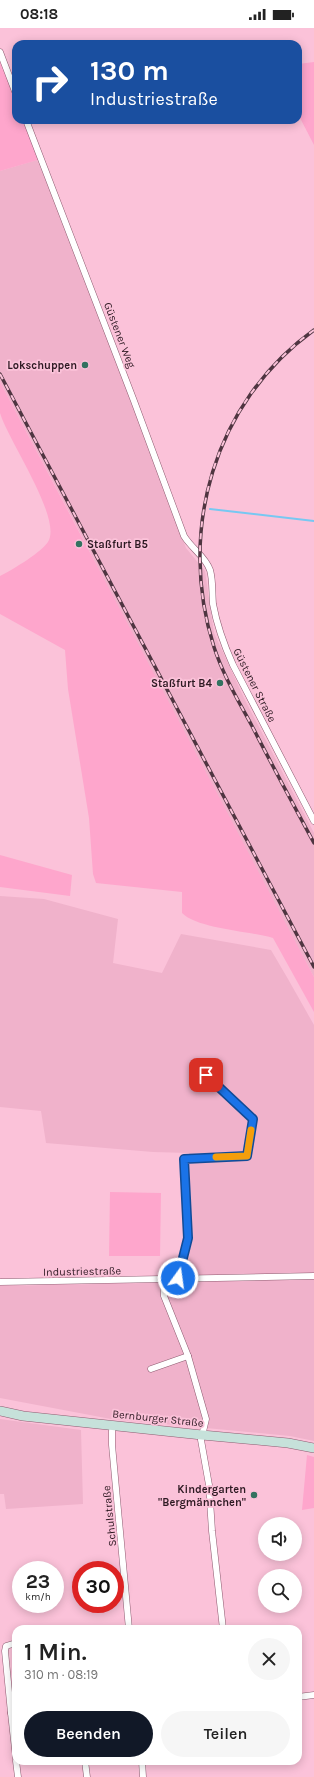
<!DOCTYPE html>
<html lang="de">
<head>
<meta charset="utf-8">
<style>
	:root { --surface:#fff; --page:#f6f6f6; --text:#222; --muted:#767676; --accent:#111827 }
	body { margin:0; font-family:Karla,sans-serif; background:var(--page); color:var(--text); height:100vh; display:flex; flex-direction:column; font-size:15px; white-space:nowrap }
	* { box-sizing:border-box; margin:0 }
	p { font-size:13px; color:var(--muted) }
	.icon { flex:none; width:22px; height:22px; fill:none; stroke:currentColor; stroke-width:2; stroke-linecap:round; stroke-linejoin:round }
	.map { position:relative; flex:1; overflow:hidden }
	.sheet { position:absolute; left:12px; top:1597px; width:290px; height:140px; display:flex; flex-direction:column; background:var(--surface); border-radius:12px; box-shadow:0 2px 10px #0003 }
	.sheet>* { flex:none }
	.top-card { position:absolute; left:12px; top:12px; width:290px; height:84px; border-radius:12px; box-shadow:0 2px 10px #0003; background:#1a4fa0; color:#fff; overflow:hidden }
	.fabs { position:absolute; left:258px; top:1489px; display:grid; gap:8px }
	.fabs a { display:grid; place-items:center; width:44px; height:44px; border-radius:50%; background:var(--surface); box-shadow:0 2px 10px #0003; font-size:20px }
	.speed { position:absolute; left:12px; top:1533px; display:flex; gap:8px; font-size:20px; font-weight:700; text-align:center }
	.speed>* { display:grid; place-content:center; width:52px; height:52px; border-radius:50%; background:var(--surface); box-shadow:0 2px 10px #0003; line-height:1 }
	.speed small { font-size:10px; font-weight:400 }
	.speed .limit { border:6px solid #d22; background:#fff; color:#111 }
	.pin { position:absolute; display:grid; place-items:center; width:34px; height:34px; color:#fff; margin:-17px; border-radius:8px; box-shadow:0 2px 6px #0006 }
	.me { position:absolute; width:44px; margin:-22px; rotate:14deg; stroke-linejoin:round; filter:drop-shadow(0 0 3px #0008) }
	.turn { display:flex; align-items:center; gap:14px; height:84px; padding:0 12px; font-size:18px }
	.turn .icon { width:52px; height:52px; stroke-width:2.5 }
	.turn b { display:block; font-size:28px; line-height:34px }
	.round { display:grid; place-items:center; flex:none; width:42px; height:42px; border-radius:21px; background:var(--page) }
	.head { display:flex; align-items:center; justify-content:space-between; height:68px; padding:0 12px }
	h1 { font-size:24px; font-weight:600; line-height:30px }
	.cta { display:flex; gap:8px; margin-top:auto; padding:8px 12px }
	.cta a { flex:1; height:46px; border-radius:24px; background:var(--accent); color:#fff; font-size:16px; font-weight:600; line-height:46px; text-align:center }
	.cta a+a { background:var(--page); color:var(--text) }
	.status { display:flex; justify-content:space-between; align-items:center; height:28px; padding:0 20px; background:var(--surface); direction:ltr }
	.status svg { height:11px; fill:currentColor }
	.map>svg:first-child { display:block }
	.built { fill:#f0b2cb }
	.green { fill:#fea6cc }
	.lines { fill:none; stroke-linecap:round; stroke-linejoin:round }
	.stream { stroke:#77c8f2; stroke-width:2 }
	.street-casing { stroke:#8e5c71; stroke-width:7 }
	.secondary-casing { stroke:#8e5c71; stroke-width:10 }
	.street { stroke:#fff; stroke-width:6 }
	.secondary { stroke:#c6e1da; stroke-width:9 }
	.rail-casing { stroke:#4f3541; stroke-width:3.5 }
	.rail { stroke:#fbc2d9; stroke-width:2; stroke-dasharray:6; stroke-linecap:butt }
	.route-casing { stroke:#114b97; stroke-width:10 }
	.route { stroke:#1a73e8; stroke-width:7 }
	.slow { stroke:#f59e0b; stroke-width:7 }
	.poi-dot { fill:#337260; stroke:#fbc2d9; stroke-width:1.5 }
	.labels { text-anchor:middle; stroke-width:3.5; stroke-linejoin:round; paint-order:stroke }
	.street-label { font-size:11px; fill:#2e1a23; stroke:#fbc2d9 }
	.poi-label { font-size:11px; font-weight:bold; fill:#2e1a23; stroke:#fbc2d9; text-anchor:end }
</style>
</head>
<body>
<div class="status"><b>08:18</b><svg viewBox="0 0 49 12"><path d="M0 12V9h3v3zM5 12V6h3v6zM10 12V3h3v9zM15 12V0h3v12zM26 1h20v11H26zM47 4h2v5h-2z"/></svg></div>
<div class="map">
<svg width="314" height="1749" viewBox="0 0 314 1749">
	<rect width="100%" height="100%" fill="#fbc2d9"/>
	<g class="built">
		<path d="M37,132l21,48 128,340 19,23 9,62 30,65 70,135v144l-154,-283 -73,-148 -87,-164v-211z"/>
		<path d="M0,868l44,3 74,20 -5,44 49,10 19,-39 90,16 17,29 26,46v416l-24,-5 -179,-17 -111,-21v-112l190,-4 -1,-33 2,-29 -2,-67 -36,-1 -107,-9 -5,-32 -41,-4z"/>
		<path d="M0,1391l81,11 2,74 -77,5 -2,-15h-4z"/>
	</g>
	<g class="green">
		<path d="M0,24l16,42v26h10l15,39 -41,12z"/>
		<path d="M314,34v83l-16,-31v-50z"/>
		<path d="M0,354l314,595v35l-41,-74c-23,-7 -75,-9 -91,-25v-21l-86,-9 -3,-9 -4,-56 -21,-129 -3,-39 -65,-36v-38c12,-6 44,-25 49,-36 11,-25 -41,-100 -49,-127 0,-9 0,-22 0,-31z"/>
		<path d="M0,827l72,20 -2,21 -70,-9z"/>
		<path d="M110,1164l51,1 -1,63h-51z"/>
		<path d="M307,1427l7,2v51l-12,2z"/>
	</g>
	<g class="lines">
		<path class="stream" d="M210,481l104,12"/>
		<defs>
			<g id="street">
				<path d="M0,24l16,42"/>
				<path d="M26,92l108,281 50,135c8,13 21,20 26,34 3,10 2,23 3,34 4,22 11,41 20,61l81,156"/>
				<path d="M178,1251l10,-41 -4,-79 63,-4 6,-36 -47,-44"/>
				<path d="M0,1254l163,-3"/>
				<path d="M151,1341l37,-13"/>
				<path d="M113,1397l-1,6v14l17,184"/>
				<path d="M223,1601l-11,-98 -3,-46 -8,-45 5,-21 -18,-63 -24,-60 -1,-17 151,-3"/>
				<path d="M16,1615l-10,3 -1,5 6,62 5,-1"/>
				<path d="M298,1669l16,-2"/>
				<path d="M11,1685l5,45"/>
				<path d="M16,1733l2,16"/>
				<path d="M85,1733l2,16"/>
				<path d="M142,1733l1,16"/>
			</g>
			<path id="secondary" d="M0,1383l23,5 179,19 86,8 26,5"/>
		</defs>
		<use href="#street" class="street-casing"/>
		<use href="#secondary" class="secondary-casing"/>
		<use href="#street" class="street"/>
		<use href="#secondary" class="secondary"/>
		<defs>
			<g id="rail">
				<path d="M314,302c-100,72 -137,201 -100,317 9,28 24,53 38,79 20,39 41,78 62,117"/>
				<path d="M0,346l314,593"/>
			</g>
		</defs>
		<use href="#rail" class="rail-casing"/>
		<use href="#rail" class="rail"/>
	</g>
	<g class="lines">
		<defs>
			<path id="route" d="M178,1250l10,-40 -4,-79 63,-3 6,-37 -47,-44"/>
		</defs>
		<use href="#route" class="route-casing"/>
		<use href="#route" class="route"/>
		<path class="slow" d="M216,1129l31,-1 4,-26"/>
	</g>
	<g class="poi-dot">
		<circle cx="85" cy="337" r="4"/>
		<circle cx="79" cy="516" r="4"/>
		<circle cx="220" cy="655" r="4"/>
		<circle cx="254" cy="1467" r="4"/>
	</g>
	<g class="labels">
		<g class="street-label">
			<text transform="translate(120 307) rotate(69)" y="4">Güstener Weg</text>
			<text transform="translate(255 657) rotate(63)" y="4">Güstener Straße</text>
			<text transform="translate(82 1243) rotate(-1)" y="4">Industriestraße</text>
			<text transform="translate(158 1390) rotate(6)" y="4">Bernburger Straße</text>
			<text transform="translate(109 1488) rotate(-96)" y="4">Schulstraße</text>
		</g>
		<g class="poi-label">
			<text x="77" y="341">Lokschuppen</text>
			<text x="87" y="520" text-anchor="start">Staßfurt B5</text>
			<text x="212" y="659">Staßfurt B4</text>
			<text x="246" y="1465">Kindergarten<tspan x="246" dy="13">"Bergmännchen"</tspan></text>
		</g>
	</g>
</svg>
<div class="fabs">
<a><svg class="icon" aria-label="sound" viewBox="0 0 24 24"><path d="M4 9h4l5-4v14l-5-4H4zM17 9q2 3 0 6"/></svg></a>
<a><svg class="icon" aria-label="search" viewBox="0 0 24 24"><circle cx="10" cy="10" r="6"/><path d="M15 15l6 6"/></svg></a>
</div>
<div class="speed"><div>23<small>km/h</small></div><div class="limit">30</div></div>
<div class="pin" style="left:206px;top:1047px;background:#d93025"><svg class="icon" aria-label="arrive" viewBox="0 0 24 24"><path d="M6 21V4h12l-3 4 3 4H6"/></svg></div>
<svg class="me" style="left:178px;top:1250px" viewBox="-20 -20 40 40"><circle r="17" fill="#1a73e8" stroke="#fff" stroke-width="3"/><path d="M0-11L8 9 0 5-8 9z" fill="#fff"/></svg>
<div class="top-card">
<div class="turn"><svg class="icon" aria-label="right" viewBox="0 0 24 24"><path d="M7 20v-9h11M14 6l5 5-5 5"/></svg><div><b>130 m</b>Industriestraße</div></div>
</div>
<section class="sheet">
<div class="head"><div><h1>1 Min.</h1><p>310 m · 08:19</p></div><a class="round"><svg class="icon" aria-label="close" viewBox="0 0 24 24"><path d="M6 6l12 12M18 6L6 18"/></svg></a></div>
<div class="cta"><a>Beenden</a><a>Teilen</a></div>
</section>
</div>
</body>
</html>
